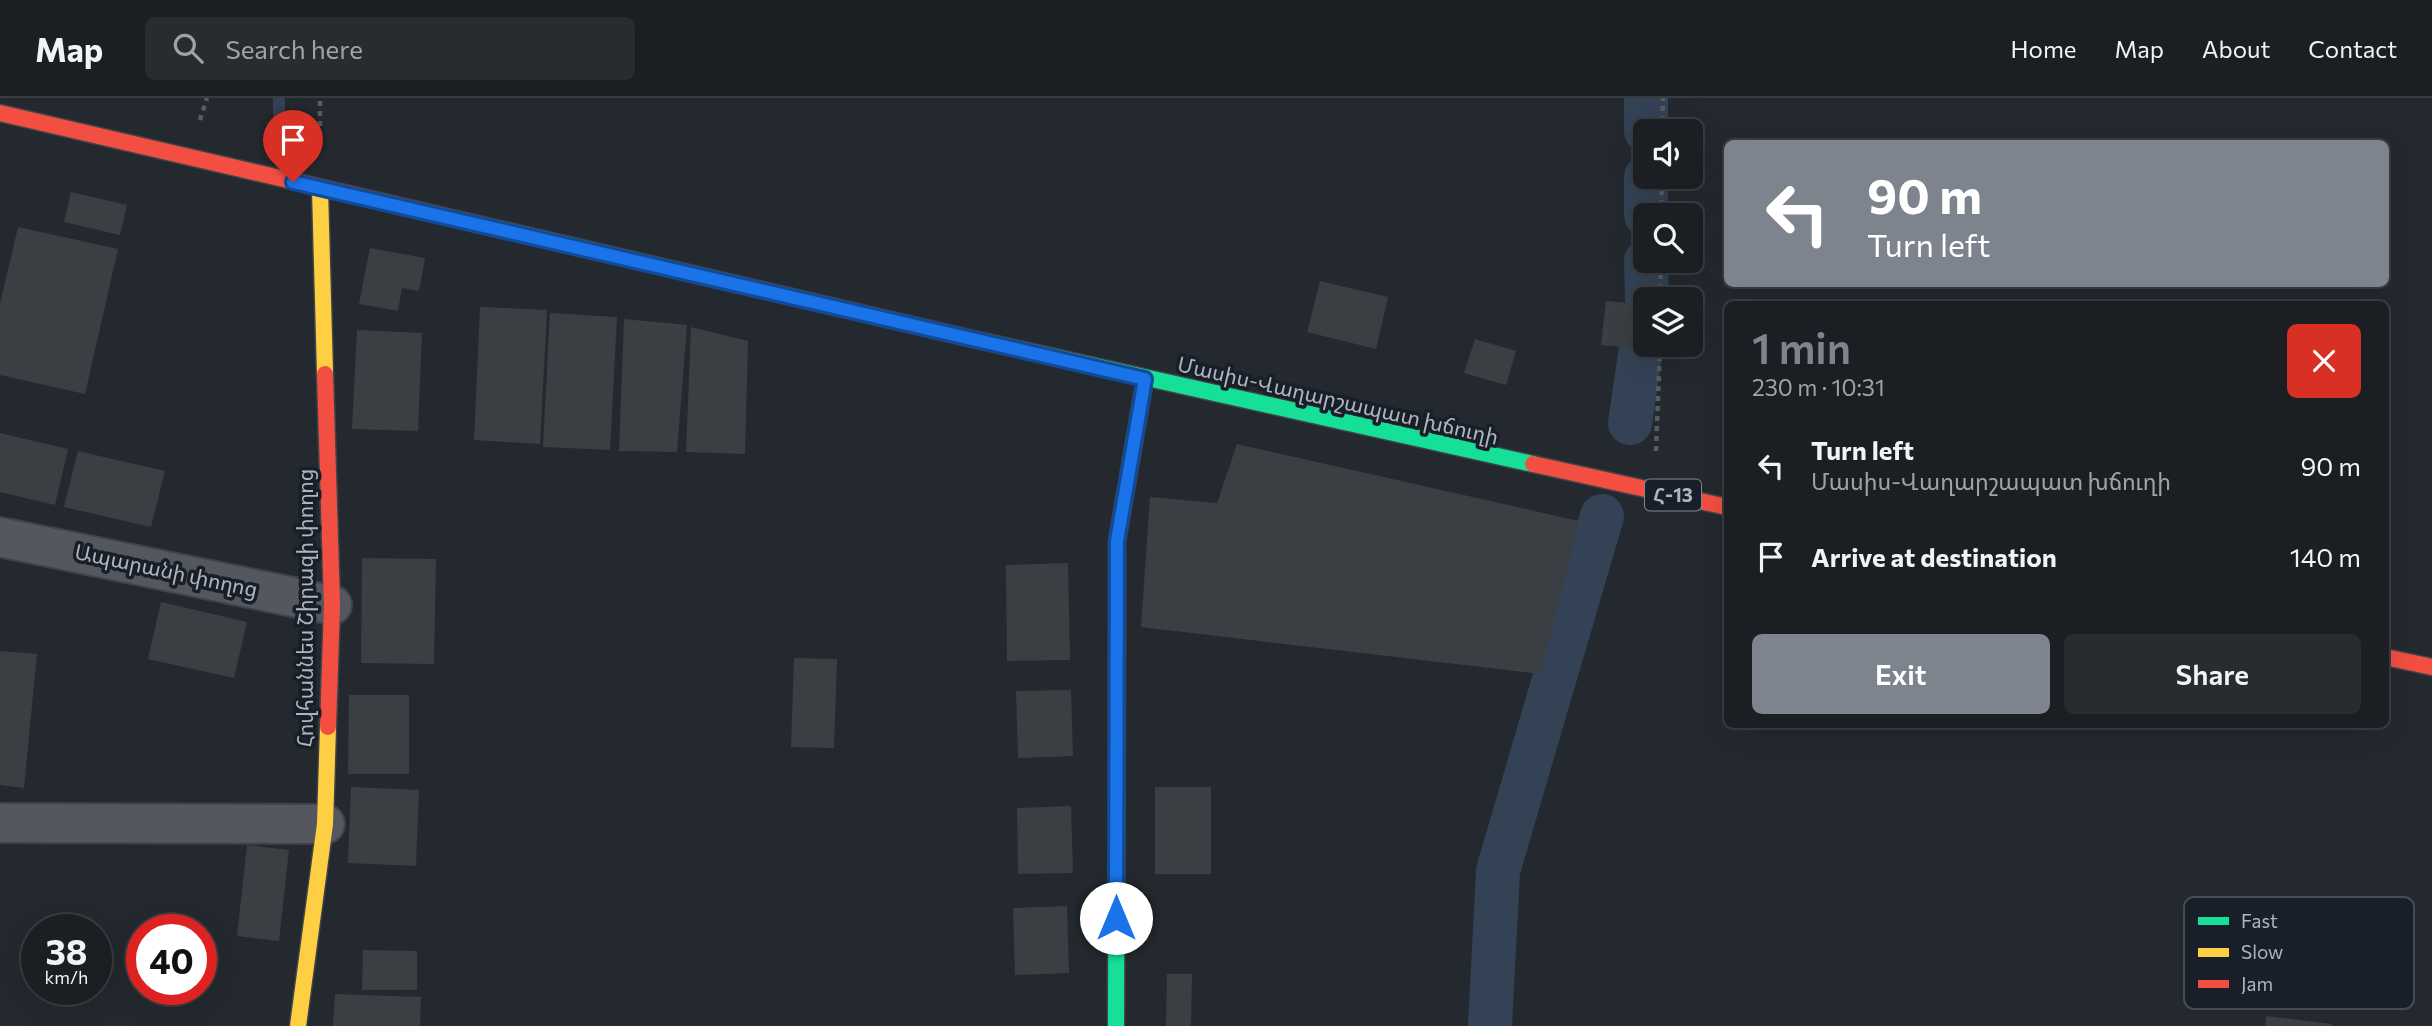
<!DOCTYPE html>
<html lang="en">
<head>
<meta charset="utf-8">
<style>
	:root { --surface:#1b1f23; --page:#282c30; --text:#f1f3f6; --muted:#a0a2a6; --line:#393d41; --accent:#7d848e }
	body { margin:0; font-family:Commissioner,"Noto Sans Armenian",sans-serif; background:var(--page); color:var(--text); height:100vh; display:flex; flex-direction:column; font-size:26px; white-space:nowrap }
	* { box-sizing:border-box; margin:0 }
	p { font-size:23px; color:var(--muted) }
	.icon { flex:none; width:38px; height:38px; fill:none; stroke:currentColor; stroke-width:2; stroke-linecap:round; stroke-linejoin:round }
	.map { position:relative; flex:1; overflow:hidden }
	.drawer { position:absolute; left:1724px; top:203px; width:665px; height:427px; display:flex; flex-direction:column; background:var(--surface); border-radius:10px; box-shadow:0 7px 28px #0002,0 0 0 2px var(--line) }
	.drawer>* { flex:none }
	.guide { position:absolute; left:1724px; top:42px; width:665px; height:147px; border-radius:10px; box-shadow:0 7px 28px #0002,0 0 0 2px var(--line); background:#7d848e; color:#fff; overflow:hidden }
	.buttons { position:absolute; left:1633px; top:21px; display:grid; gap:14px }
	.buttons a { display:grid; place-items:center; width:70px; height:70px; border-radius:10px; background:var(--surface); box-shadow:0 7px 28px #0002,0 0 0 2px var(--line); font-size:35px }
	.speed { position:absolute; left:21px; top:816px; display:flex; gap:14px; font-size:35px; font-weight:700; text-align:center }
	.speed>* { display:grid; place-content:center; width:91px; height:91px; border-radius:50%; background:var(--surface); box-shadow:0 7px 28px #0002,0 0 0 2px var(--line); line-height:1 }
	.speed small { font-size:18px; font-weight:400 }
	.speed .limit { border:10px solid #d22; background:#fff; color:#111 }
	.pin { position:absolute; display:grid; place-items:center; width:60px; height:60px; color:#fff; margin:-72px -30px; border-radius:50% 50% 50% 0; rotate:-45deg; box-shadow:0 0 7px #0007 }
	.pin .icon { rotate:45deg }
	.me { position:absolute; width:77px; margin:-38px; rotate:0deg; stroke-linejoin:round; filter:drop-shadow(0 0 5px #0008) }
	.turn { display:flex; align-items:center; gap:24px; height:147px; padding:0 28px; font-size:32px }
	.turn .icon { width:91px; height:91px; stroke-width:2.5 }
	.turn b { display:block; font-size:49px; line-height:60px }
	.round { display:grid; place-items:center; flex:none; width:74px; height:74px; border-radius:10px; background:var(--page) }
	.summary { display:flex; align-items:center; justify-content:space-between; height:119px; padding:0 28px }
	h1 { font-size:42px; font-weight:600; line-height:52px; color:var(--accent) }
	.button { display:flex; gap:14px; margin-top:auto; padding:14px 28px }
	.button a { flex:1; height:80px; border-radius:10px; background:var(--accent); color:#fff; font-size:28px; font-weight:600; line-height:80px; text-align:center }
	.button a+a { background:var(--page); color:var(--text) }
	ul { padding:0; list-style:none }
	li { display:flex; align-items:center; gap:21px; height:91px; padding:0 28px }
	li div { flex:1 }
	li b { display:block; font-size:26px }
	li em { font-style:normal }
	header { display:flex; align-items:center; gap:42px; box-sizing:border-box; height:98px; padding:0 35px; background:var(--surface); border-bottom:2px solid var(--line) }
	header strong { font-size:33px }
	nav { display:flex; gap:38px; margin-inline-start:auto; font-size:24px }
	.search { width:490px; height:63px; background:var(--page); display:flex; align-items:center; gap:18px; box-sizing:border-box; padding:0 24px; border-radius:10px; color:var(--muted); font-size:26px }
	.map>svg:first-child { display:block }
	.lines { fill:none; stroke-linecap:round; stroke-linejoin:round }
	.stream { stroke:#334255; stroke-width:12 }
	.canal { stroke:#334255; stroke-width:44 }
	.building { fill:#3b3f44 }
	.street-casing { stroke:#404448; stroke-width:42 }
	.fast-casing { stroke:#404448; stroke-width:19 }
	.slow-casing { stroke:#404448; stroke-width:19 }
	.jam-casing { stroke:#404448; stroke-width:19 }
	.path { stroke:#585c61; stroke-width:4.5; stroke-dasharray:5 5; stroke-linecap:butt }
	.street { stroke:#54575d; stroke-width:38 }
	.fast { stroke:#16e098; stroke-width:16 }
	.slow { stroke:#ffcf43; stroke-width:16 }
	.jam { stroke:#f24e42; stroke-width:16 }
	.route-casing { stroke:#114b97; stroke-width:18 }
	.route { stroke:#1a73e8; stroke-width:12 }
	.labels { text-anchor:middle; stroke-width:7; stroke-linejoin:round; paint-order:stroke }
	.shield { fill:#191f28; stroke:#818893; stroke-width:2 }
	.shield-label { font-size:19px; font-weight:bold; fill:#adb5c1 }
	.street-label { font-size:21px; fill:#adb5c1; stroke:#191f28 }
	.key { fill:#191f28; stroke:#454c56; stroke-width:2 }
	.key-label { font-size:19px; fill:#adb5c1 }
</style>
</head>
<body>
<header>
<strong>Map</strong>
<div class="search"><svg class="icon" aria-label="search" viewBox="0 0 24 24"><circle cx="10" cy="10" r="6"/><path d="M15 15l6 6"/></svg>Search here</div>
<nav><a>Home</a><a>Map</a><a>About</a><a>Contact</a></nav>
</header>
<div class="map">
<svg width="2432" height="928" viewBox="0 0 2432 928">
	<rect width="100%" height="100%" fill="#24292f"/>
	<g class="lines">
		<path class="stream" d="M279,18v-18"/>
		<g class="canal">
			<path d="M1646,0v33"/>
			<path d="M1646,79v38"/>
			<path d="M1646,163l1,38"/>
			<path d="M1630,325l15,-102"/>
			<path d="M1490,928l8,-155 104,-355"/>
		</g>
	</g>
	<g class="building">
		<path d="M71,94l56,13 -7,30 -56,-13z"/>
		<path d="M18,129l100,22 -33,145 -85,-19v-71z"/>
		<path d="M370,150l55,10 -6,33 -17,-3 -4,23 -39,-7z"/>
		<path d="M1320,183l68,16 -12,52 -69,-17z"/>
		<path d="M1606,203l34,3 -5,44 -34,-3z"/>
		<path d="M480,209l67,3 -7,134 -66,-4z"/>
		<path d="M550,215l67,4 -7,133 -67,-3z"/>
		<path d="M624,221l63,6 -10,127 -58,-1z"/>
		<path d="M691,229l57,14 -3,113 -59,-2z"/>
		<path d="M357,232l65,3 -4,98 -66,-2z"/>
		<path d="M1475,241l41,12 -10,34 -42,-12z"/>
		<path d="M0,335l68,16 -13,56 -55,-13z"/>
		<path d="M1237,346l342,77 -39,153 -399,-47 9,-130 67,6z"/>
		<path d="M78,353l87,20 -14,56 -87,-20z"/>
		<path d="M362,460l74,1 -2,105 -73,-1z"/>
		<path d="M1068,465l2,97 -63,1 -1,-96z"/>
		<path d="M161,504l86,20 -13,56 -86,-19z"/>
		<path d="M0,553l37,3 -13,134 -24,-3z"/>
		<path d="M794,560l43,1 -3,89 -43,-1z"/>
		<path d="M1071,592l2,66 -55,2 -2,-67z"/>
		<path d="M349,597h60v79h-61z"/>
		<path d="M351,689l68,3 -3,76 -68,-3z"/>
		<rect x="1155" y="689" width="56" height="87"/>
		<path d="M1071,708l2,67 -55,1 -1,-66z"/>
		<path d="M247,747l42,5 -10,91 -42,-5z"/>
		<path d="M1067,808l2,67 -54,2 -2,-67z"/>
		<path d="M363,852l54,1v39h-55z"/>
		<path d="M1167,876h25l-1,52h-25z"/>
		<path d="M335,896l86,3 -1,29h-87z"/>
		<path d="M2266,918l66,8v2h-67z"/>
	</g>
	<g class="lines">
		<defs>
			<g id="street">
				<path d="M0,439l332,68"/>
				<path d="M0,725l325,1"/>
			</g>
			<g id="fast">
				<path d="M960,238l573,128"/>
				<path d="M1116,928l1,-383"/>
			</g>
			<g id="slow">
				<path d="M320,91l5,185"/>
				<path d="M508,133l452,105"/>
				<path d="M1117,545v-102l28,-162"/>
				<path d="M298,928l27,-202 3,-97"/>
			</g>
			<g id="jam">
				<path d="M0,15l508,118"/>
				<path d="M325,276l7,231 -4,122"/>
				<path d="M1533,366l194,43"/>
				<path d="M2385,559l47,10"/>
			</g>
		</defs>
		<use href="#street" class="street-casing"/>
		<use href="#fast" class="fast-casing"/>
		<use href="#slow" class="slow-casing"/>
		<use href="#jam" class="jam-casing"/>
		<g class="path">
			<path d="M200,22l7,-22"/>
			<path d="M1662,33l1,-33"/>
			<path d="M320,48v-48"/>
			<path d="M1661,117l1,-38"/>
			<path d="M1660,201l1,-38"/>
			<path d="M1656,353l4,-106"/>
		</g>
		<use href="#street" class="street"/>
		<use href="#fast" class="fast"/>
		<use href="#slow" class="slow"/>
		<use href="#jam" class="jam"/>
	</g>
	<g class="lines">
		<defs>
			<path id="route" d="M293,84l852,197 -28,162 -1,377"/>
		</defs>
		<use href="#route" class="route-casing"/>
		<use href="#route" class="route"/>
	</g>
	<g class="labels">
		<rect class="shield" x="1645" y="381.5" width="56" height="31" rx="5"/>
		<g class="shield-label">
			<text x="1673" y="404">Հ-13</text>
		</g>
		<g class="street-label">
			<text transform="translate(1338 303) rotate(13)" y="7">Մասիս-Վաղարշապատ խճուղի</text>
			<text transform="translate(166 473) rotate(12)" y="7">Ապարանի փողոց</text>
			<text transform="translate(306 510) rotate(-90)" y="7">Հովհաննես Շիրազի փողոց</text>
		</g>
	</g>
	<rect x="2184" y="799" width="230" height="112" rx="10" class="key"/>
	<rect x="2198" y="819" width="31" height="8" fill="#16e098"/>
	<rect x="2198" y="850" width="31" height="9" fill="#ffcf43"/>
	<rect x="2198" y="882" width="31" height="8" fill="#f24e42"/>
	<g class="key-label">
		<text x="2241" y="830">Fast</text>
		<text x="2241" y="861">Slow</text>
		<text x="2241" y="893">Jam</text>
	</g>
</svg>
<div class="buttons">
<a><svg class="icon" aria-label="sound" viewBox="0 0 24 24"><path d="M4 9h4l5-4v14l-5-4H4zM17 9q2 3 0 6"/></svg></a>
<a><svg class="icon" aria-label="search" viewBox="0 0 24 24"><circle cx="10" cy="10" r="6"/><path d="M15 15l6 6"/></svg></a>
<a><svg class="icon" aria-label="layers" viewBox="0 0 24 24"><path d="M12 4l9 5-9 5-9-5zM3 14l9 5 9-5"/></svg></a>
</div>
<div class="speed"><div>38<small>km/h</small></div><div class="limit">40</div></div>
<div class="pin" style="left:293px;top:84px;background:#d93025"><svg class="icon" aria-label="arrive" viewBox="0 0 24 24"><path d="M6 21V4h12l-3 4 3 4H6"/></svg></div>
<svg class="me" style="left:1116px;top:820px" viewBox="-20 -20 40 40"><circle r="19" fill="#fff"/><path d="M0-13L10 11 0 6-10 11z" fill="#1a73e8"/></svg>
<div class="guide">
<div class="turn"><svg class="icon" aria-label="left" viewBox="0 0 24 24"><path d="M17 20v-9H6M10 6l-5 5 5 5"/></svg><div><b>90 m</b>Turn left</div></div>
</div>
<section class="drawer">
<div class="summary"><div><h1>1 min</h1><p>230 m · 10:31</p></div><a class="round" style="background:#d93025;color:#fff"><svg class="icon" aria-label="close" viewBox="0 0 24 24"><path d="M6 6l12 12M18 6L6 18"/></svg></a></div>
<ul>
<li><svg class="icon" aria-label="left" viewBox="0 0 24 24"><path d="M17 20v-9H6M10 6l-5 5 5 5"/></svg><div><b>Turn left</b><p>Մասիս-Վաղարշապատ խճուղի</p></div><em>90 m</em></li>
<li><svg class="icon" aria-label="arrive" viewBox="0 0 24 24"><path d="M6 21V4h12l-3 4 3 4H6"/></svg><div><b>Arrive at destination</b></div><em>140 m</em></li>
</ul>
<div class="button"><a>Exit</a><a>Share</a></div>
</section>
</div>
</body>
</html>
